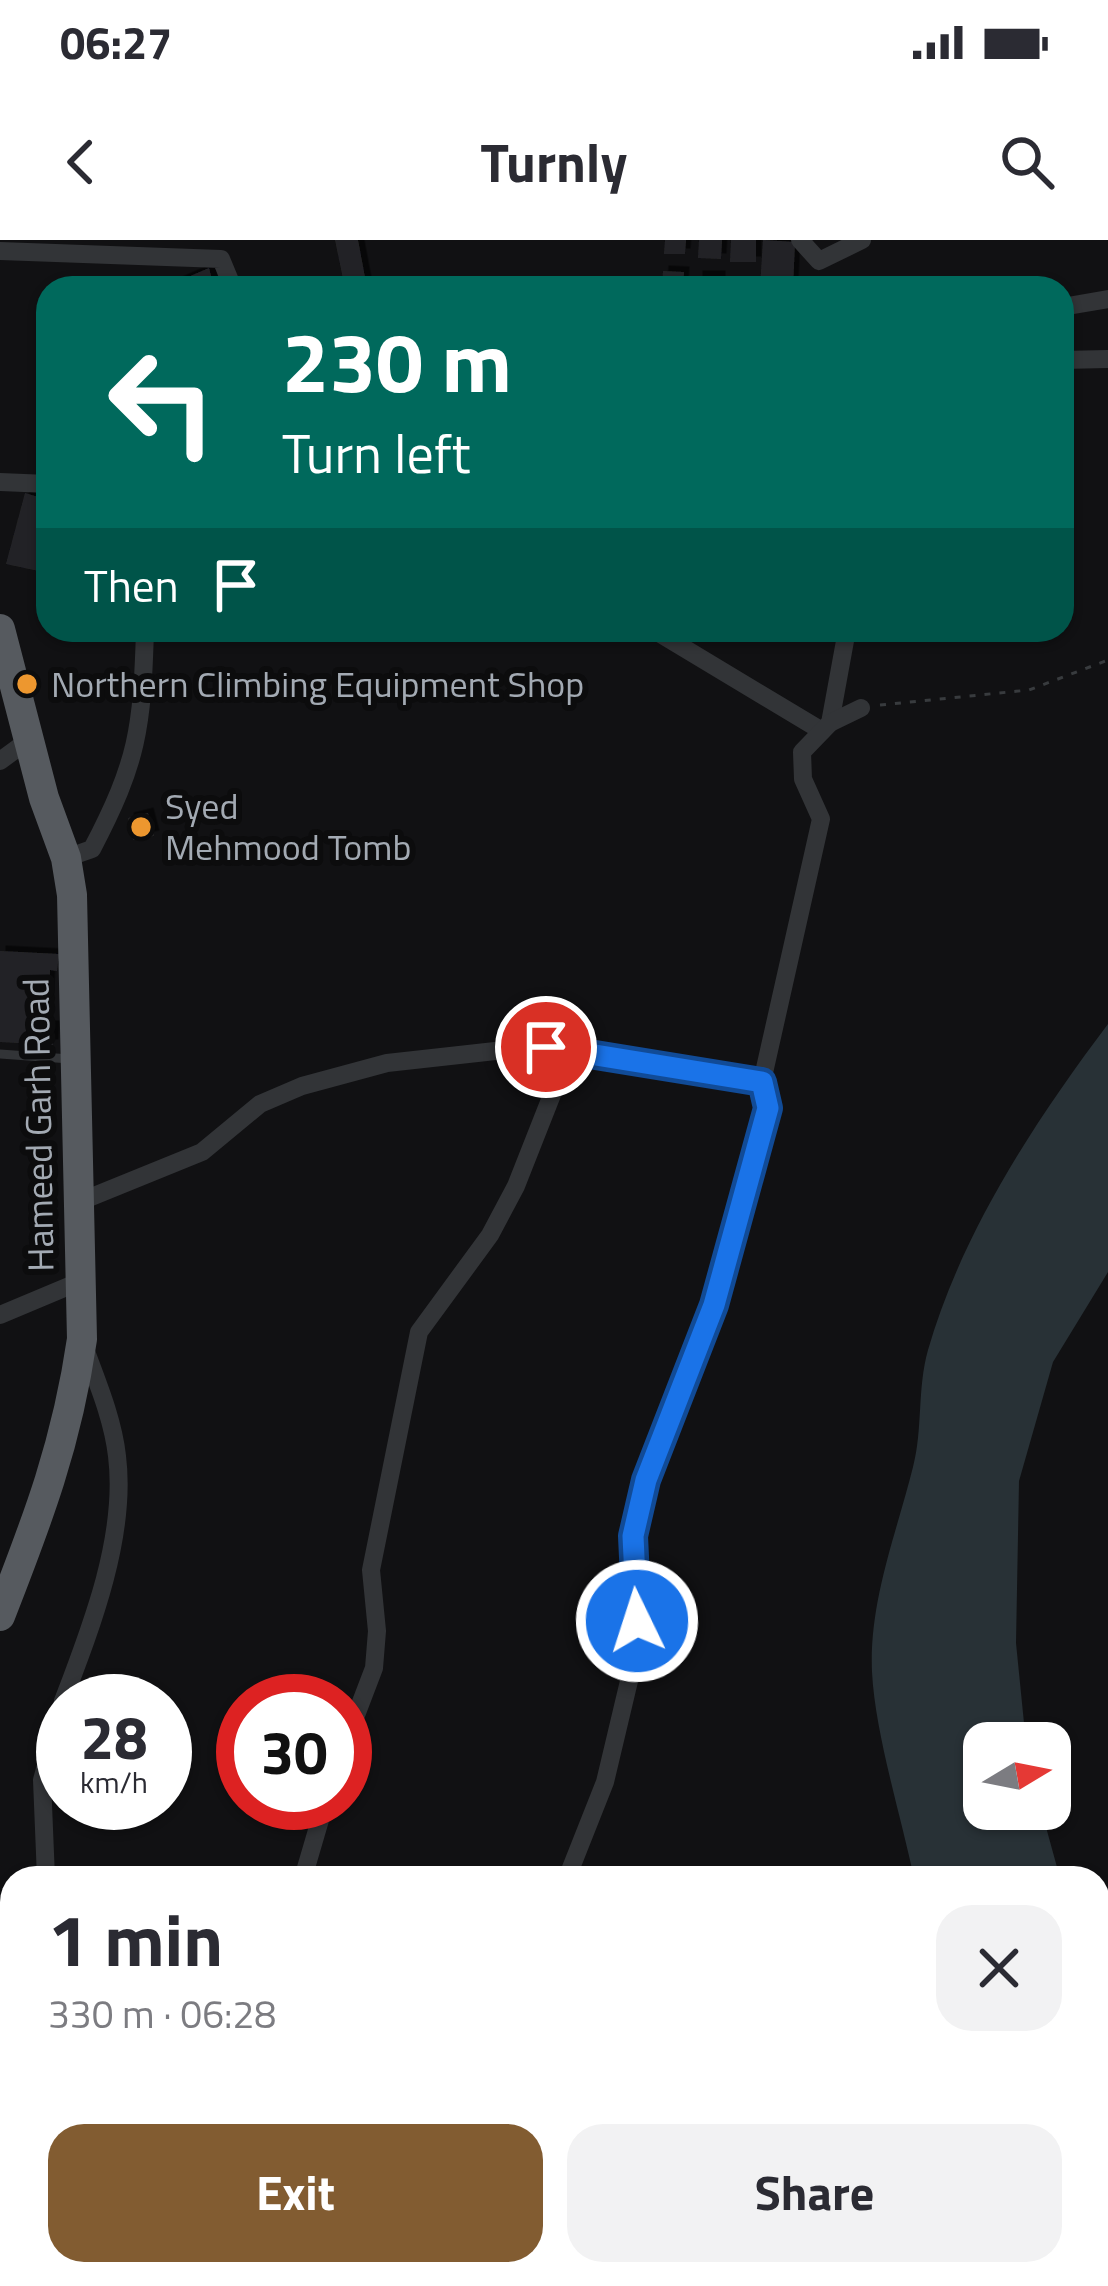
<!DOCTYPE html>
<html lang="en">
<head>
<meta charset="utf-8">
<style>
	:root { --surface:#fff; --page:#f2f2f3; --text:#2b2b33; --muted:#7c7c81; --accent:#825c31 }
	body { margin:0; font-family:"Titillium Web",sans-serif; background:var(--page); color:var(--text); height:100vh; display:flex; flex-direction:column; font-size:45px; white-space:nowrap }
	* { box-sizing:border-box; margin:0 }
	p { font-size:39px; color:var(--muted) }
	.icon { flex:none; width:66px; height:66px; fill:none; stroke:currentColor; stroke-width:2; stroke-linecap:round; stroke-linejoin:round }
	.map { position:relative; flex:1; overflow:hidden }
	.sheet { position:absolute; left:0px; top:1626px; width:1110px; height:420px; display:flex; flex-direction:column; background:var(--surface); border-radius:36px 36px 0 0; box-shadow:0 3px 9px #0004 }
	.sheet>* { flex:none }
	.banner { position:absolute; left:36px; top:36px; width:1038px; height:366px; border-radius:36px; box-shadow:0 3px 9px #0004; background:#00695c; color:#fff; overflow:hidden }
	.needle { width:78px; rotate:80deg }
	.controls { position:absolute; left:963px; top:1482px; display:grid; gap:24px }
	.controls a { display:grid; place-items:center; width:108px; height:108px; border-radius:24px; background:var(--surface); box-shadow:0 3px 9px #0004; font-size:60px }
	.speed { position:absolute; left:36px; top:1434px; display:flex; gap:24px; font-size:60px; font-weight:700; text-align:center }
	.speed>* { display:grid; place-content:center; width:156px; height:156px; border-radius:50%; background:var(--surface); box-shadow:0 3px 9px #0004; line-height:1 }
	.speed small { font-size:30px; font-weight:400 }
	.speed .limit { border:18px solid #d22; background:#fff; color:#111 }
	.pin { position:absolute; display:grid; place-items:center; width:102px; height:102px; color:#fff; margin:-51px; border:6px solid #fff; border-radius:50%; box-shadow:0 3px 12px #0007 }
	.me { position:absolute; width:132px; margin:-66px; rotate:356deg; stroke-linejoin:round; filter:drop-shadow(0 0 9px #0008) }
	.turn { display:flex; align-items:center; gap:42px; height:252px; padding:0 48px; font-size:54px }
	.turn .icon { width:156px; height:156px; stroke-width:2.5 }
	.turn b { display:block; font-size:84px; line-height:102px }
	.then { display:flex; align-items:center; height:114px; padding:0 48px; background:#0003; gap:24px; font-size:45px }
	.round { display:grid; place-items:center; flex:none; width:126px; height:126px; border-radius:36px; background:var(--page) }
	.headline { display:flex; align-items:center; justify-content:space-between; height:204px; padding:0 48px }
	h1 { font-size:72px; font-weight:700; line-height:90px }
	.button { display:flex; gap:24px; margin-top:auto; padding:24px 48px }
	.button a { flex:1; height:138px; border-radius:36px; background:var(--accent); color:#fff; font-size:48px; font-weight:700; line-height:138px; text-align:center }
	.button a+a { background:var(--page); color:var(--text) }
	.status { display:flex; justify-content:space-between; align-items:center; height:84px; padding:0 60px; background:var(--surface); direction:ltr }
	.status svg { height:33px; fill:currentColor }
	header { display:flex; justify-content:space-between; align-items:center; height:156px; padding:0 48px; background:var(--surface); font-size:54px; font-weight:700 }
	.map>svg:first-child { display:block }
	.water { fill:#283136 }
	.building { fill:#242427; filter:url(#shadow) }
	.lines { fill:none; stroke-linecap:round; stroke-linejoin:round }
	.path { stroke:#383b3e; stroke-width:3; stroke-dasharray:6 9; stroke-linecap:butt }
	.service { stroke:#323437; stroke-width:9 }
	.minor { stroke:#323437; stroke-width:18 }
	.trunk { stroke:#565a5f; stroke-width:30 }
	.route-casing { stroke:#114b97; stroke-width:30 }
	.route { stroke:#1a73e8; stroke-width:21 }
	.poi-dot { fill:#ed972f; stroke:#0c0c0d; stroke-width:4.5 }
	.labels { text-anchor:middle; stroke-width:12; stroke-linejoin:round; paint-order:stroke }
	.poi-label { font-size:36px; fill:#a3aab3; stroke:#0c0c0d; text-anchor:start }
	.street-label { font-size:36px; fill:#a3aab3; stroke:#0c0c0d }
</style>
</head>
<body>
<div class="status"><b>06:27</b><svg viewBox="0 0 49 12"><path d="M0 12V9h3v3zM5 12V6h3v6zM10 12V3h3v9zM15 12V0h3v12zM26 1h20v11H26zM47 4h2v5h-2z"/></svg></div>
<header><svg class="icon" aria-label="back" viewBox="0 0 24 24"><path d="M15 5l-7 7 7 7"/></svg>Turnly<svg class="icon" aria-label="search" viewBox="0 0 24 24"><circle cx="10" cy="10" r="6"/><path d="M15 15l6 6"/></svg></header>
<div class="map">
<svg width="1108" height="2046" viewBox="0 0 1108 2046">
	<defs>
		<filter id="shadow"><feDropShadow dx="5.5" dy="-5.5" stdDeviation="0" flood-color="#0009"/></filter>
	</defs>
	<rect width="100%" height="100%" fill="#111113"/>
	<g class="water">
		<path d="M1108,784v248l-55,90 -34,119 -3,162 10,100h-42v66h57l19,69h-146c-13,-62 -39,-145 -42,-206 -3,-71 24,-137 41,-205 10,-38 4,-78 15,-117 34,-118 107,-229 180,-326z"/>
		<path d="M1098,1745l10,16v285h-171l6,-12h155z"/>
	</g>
	<g class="building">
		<path d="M335,0h23l9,48h-22z"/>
		<path d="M665,0h21l-1,14h-21z"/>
		<path d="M699,0h23l-1,19 -23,-1z"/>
		<path d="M731,0h25v22h-26z"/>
		<path d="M763,0l32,2 -2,46h-33z"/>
		<path d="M209,28l5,20h-51l32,-14z"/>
		<path d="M663,31l21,1 -1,16h-21z"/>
		<rect x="697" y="36" width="23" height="12"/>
		<path d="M25,253l23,7v73l-42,-9z"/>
		<path d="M148,573l6,23 -21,4 -5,-22z"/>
		<path d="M0,711l59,3 -2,17 -7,-1 -3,56h7l-1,19 -53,-3z"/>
	</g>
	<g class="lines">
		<path class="path" d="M880,465l149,-15 79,-30"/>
		<path class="service" d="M0,814l70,5"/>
		<g class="minor">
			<path d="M800,0l19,21 43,-21"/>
			<path d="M0,11l221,8 12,29"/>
			<path d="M1062,67l46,-8"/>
			<path d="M1062,120l46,-1"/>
			<path d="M0,242l48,2"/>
			<path d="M654,390l168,101"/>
			<path d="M830,483l17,-93"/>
			<path d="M0,521l30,-22"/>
			<path d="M66,618l26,-9c46,-88 50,-120 53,-219"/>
			<path d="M79,962l123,-50 58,-48 42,-18 85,-23 126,-14h57l191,37 60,-267 -18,-40 -1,-27 28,-29 31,-15"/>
			<path d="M0,1075l81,-34"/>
			<path d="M63,1461c28,-73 64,-165 54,-245 -4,-36 -19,-72 -32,-107"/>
			<path d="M345,1504l29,-76 3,-37 -6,-61 48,-238 71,-97 26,-49 54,-137"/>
			<path d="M46,1638l-4,-98 21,-78"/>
			<path d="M303,1638l22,-75"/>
			<path d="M567,1638l38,-96 24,-101 7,-60 -3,-85 13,-56 68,-175 54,-197 -6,-25"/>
			<path d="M267,2046l1,-12"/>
			<path d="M418,2046l3,-12"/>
		</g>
		<path class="trunk" d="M0,389l44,169 22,60 6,37 10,444c-15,104 -44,180 -82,277"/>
	</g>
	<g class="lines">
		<defs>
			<path id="route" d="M546,807l216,35 6,26 -54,197 -68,175 -13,56 4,85"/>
		</defs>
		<use href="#route" class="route-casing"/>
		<use href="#route" class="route"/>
	</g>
	<g class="poi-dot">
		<circle cx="27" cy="444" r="12"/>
		<circle cx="141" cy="587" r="12"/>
	</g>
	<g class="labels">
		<g class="poi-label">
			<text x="51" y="457">Northern Climbing Equipment Shop</text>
			<text x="165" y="579">Syed<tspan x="165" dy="41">Mehmood Tomb</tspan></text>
		</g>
		<g class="street-label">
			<text transform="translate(38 885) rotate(-91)" y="13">Hameed Garh Road</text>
		</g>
	</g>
</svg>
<div class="controls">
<a><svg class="needle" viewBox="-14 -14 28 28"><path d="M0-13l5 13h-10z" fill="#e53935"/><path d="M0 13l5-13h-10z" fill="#7c7c81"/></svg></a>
</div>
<div class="speed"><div>28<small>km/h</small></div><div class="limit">30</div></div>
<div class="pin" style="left:546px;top:807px;background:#d93025"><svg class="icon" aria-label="arrive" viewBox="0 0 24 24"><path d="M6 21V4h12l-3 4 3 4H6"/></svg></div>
<svg class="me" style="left:637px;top:1381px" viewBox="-20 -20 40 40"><circle r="17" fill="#1a73e8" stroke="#fff" stroke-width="3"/><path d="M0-11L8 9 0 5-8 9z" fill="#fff"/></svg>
<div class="banner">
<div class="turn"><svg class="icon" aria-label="left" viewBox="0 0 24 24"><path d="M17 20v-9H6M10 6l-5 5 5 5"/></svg><div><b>230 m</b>Turn left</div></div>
<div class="then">Then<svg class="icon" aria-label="arrive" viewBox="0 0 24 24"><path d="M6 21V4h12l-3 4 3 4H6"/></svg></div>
</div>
<section class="sheet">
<div class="headline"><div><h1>1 min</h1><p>330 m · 06:28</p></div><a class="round"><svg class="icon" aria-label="close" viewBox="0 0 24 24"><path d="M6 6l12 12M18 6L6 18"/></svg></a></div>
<div class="button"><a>Exit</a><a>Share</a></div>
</section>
</div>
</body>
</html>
